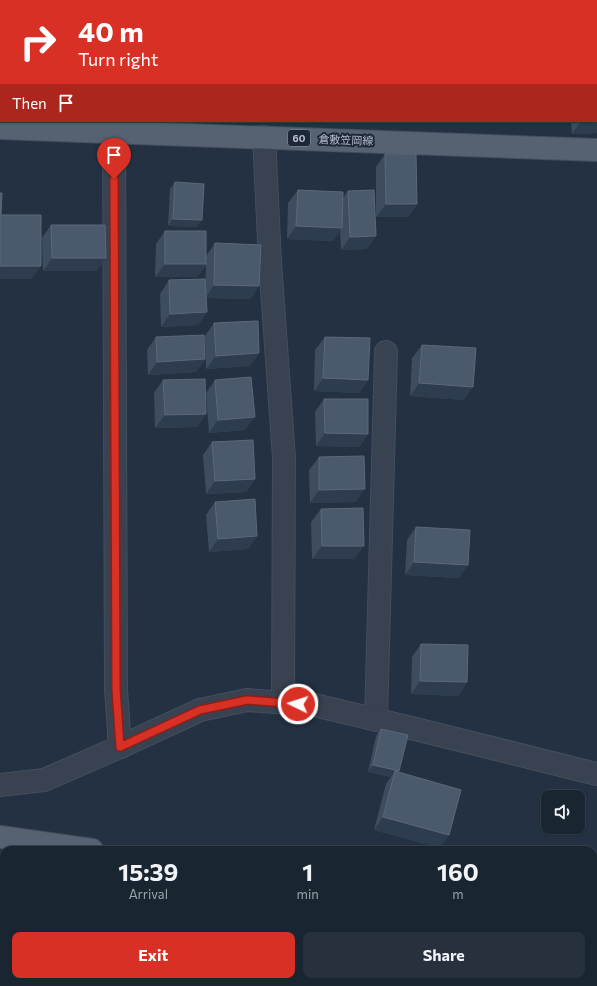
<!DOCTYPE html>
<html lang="en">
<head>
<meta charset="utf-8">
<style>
	:root { --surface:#1a2532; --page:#27313e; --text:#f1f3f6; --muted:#9fa5ac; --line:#38424d; --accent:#d93025 }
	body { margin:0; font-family:Commissioner,"Noto Sans JP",sans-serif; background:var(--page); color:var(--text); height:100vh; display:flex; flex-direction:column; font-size:15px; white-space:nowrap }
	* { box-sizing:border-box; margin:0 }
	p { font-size:13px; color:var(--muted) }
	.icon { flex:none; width:22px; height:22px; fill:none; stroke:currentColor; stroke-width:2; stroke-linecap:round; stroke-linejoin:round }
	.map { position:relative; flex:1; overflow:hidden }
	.details { position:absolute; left:0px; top:846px; width:597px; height:140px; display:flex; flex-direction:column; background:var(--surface); border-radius:12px 12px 0 0; box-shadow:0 1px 3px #0004,0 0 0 1px var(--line) }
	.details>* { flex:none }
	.guide { position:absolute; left:0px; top:0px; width:597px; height:122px; box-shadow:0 1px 3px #0004,0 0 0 1px var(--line); background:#d93025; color:#fff; overflow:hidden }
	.fabs { position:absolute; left:541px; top:790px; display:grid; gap:8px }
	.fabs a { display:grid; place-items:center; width:44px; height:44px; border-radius:8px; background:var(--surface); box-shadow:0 1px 3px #0004,0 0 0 1px var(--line); font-size:20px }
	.pin { position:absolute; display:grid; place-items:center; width:34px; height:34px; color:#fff; margin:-41px -17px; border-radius:50% 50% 50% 0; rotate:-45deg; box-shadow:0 0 4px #0007 }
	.pin .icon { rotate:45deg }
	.me { position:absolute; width:44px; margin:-22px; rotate:274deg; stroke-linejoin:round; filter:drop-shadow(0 0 3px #0008) }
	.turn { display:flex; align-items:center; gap:14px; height:84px; padding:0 12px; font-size:18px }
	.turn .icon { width:52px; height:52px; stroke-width:2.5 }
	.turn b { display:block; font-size:28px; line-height:34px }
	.then { display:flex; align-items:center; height:38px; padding:0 12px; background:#0003; gap:8px; font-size:15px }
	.eta { display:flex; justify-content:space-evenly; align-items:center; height:68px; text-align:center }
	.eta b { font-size:24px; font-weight:700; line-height:28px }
	.cta { display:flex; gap:8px; margin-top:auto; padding:8px 12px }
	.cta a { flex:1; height:46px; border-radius:8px; background:var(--accent); color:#fff; font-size:16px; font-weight:700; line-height:46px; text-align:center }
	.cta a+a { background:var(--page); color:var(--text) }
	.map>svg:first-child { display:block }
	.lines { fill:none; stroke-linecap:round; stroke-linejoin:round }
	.street-casing { stroke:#444e5d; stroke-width:24 }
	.primary-casing { stroke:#444e5d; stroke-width:24 }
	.street { stroke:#384251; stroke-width:22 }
	.primary { stroke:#566271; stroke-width:22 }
	.wall { fill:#3e4c60 }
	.shaded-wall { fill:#2e3c4f }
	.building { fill:#4b596c; stroke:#5b687b }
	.route-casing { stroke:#8d1f18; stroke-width:10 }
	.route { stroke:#d93025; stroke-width:7 }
	.labels { text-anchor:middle; stroke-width:4; stroke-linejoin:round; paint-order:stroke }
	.shield { fill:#1d2736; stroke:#87909f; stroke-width:1 }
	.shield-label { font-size:10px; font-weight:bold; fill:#b4bdcc }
	.street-label { font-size:11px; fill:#b4bdcc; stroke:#1d2736 }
</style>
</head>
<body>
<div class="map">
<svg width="597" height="986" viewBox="0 0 597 986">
	<rect width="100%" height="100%" fill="#233142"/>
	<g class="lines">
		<defs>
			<g id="street">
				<path d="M114,0v1"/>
				<path d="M114,121l2,568 4,58"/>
				<path d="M264,137l6,125 14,196 -1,245"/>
				<path d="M376,720l10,-368"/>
				<path d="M0,785l44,-5 76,-33 80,-37 47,-10 67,5 93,22 190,47"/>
			</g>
			<g id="primary">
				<path d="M0,128l597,22"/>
				<path d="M0,837l92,13"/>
				<path d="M390,982l5,4"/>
			</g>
		</defs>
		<use href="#street" class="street-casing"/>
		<use href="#primary" class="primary-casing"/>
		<use href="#street" class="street"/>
		<use href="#primary" class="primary"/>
	</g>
	<g class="wall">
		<path d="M1,71v35h-1v-34z"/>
		<path d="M571,121h25l1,12 -25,1z"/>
		<path d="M385,154l32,50 -9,13h-32v-50z"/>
		<path d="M175,182l22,45 -29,-1 2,-37z"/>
		<path d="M298,190l45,8 5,-7 19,58 -26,1 -1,-20 -7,11 -46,-2 1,-36z"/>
		<path d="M51,225l46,46h-54l-1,-33z"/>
		<path d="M165,231l41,25 9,-13 44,43 -9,13 -44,-1 1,14 -9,13 -37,2 -1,-33 9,-14 36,7 1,-22 -9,12h-42l1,-33z"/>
		<path d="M214,323l45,30 -9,13 -44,3 -1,-33z"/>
		<path d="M156,337l49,22 -9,13 -48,3 -1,-25z"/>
		<path d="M325,337l43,43 -9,13 -45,-2 1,-41z"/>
		<path d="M422,345l42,55 -54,-4 2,-38z"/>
		<path d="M163,380l43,34 -9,13 -42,1 -1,-35z"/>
		<path d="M215,380l30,50 -36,3 -3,-40z"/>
		<path d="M324,399l44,35 -9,13 -43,-1 -1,-34z"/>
		<path d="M212,442l43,37 -9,13 -40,2 -3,-39z"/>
		<path d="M319,457l37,45 -46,1 -1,-33z"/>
		<path d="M215,502l42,34 -9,13 -39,3 -3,-37z"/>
		<path d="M321,509l33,50h-42l-1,-37z"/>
		<path d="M416,527l43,51 -54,-3 2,-35z"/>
		<path d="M421,644l46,38 -9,14 -47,-2 1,-37z"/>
		<path d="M381,729l17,43 42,76 -66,-18 12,-46 5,-7 -23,-5 8,-36z"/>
	</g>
	<g class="shaded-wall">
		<rect x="0" y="50" width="1" height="13"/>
		<path d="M596,120h1v13l-25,1 9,-13z"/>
		<path d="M348,121h21v1z"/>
		<path d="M386,204h31l-9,13h-32z"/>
		<path d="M173,219l29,1 -5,7 -29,-1z"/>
		<path d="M296,226l46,2 -9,13 -46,-2z"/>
		<path d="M376,236l-9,13 -26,1 9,-13z"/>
		<path d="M52,258h54l-9,13h-54z"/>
		<path d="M165,264h41l-9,13h-42z"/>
		<path d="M0,266h41l-9,13h-32z"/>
		<path d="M214,285l45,1 -9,13 -45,-1z"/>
		<path d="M207,312l-9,13 -37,2 9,-13z"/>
		<path d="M259,353l-9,13 -44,3 10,-13z"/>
		<path d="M205,359l-9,13 -48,3 9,-13z"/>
		<path d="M323,378l45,2 -9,13 -45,-2z"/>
		<path d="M419,383l54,4 -9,13 -54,-4z"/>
		<path d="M206,414l-9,13 -42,1 10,-13z"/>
		<path d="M255,417l-10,13 -36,3 9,-13z"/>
		<path d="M325,433l43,1 -9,13 -43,-1z"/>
		<path d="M255,479l-9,13 -40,2 9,-13z"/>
		<path d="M365,489l-9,13 -46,1 9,-13z"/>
		<path d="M257,536l-9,13 -39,3 9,-13z"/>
		<path d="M322,546h42l-10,13h-42z"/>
		<path d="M414,562l54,3 -9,13 -54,-3z"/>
		<path d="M420,681l47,1 -9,14 -47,-2z"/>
		<path d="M373,765l26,6 -5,7 1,-7 -4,6 -23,-5z"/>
		<path d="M383,817l66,18 -9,13 -66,-18z"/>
	</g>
	<g class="building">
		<path d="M0,0h42v1h-41v49h-1z"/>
		<rect x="51" y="0" width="58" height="1"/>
		<rect x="172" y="0" width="59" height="1"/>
		<rect x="596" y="23" width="1" height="97"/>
		<path d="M385,154h31l1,50h-31z"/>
		<path d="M175,182l29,2 -2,36 -29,-1z"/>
		<path d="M298,190l45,2 -1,36 -46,-2z"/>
		<path d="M374,190l2,46 -26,1 -2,-46z"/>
		<path d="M0,193h2l-1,22h40v51h-41z"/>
		<path d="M51,225h54l1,33h-54z"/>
		<rect x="165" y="231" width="41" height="33"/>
		<path d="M215,243l46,2 -2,41 -45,-1z"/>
		<path d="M205,279l2,33 -37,2 -1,-34z"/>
		<path d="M258,321l1,32 -43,3 -2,-33z"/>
		<path d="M204,335l1,24 -48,3 -1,-25z"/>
		<path d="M325,337l45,1 -2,42 -45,-2z"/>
		<path d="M422,345l54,3 -3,39 -54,-4z"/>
		<path d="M251,377l4,40 -37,3 -3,-40z"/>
		<path d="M205,379l1,35 -41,1 -2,-35z"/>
		<path d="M324,399h44v35l-43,-1z"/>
		<path d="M253,440l2,39 -40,2 -3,-39z"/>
		<path d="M364,456l1,33 -46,1v-33z"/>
		<path d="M255,499l2,37 -39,3 -3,-37z"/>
		<path d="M363,508l1,38h-42l-1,-37z"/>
		<path d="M416,527l54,3 -2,35 -54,-3z"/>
		<path d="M421,644l47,1 -1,37 -47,-1z"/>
		<path d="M381,729l27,6 -9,36 -26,-6z"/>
		<path d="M395,771l66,19 -12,45 -66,-18z"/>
	</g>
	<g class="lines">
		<defs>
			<path id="route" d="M114,179l2,510 4,58 80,-37 47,-10 51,4"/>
		</defs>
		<use href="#route" class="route-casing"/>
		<use href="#route" class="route"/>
	</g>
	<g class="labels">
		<rect class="shield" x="288" y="130" width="22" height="16" rx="3"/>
		<g class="shield-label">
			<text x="299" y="142">60</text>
		</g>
		<g class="street-label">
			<text transform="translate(346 140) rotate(2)" y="4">倉敷笠岡線</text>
		</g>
	</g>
</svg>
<div class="fabs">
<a><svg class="icon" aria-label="sound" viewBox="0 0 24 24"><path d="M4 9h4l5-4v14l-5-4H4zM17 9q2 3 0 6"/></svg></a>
</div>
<div class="pin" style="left:114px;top:179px;background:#d93025"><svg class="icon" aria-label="arrive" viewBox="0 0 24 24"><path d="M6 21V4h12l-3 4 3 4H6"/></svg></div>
<svg class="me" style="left:298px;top:704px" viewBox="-20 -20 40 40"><circle r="17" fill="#d93025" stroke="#fff" stroke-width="3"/><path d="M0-11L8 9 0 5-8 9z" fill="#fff"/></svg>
<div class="guide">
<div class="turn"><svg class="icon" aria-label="right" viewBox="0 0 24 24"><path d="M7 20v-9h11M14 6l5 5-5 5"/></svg><div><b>40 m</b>Turn right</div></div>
<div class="then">Then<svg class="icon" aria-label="arrive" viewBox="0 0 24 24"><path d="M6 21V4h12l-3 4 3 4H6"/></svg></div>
</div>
<section class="details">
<div class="eta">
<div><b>15:39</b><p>Arrival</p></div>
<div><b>1</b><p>min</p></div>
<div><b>160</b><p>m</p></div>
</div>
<div class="cta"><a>Exit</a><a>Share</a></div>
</section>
</div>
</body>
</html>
